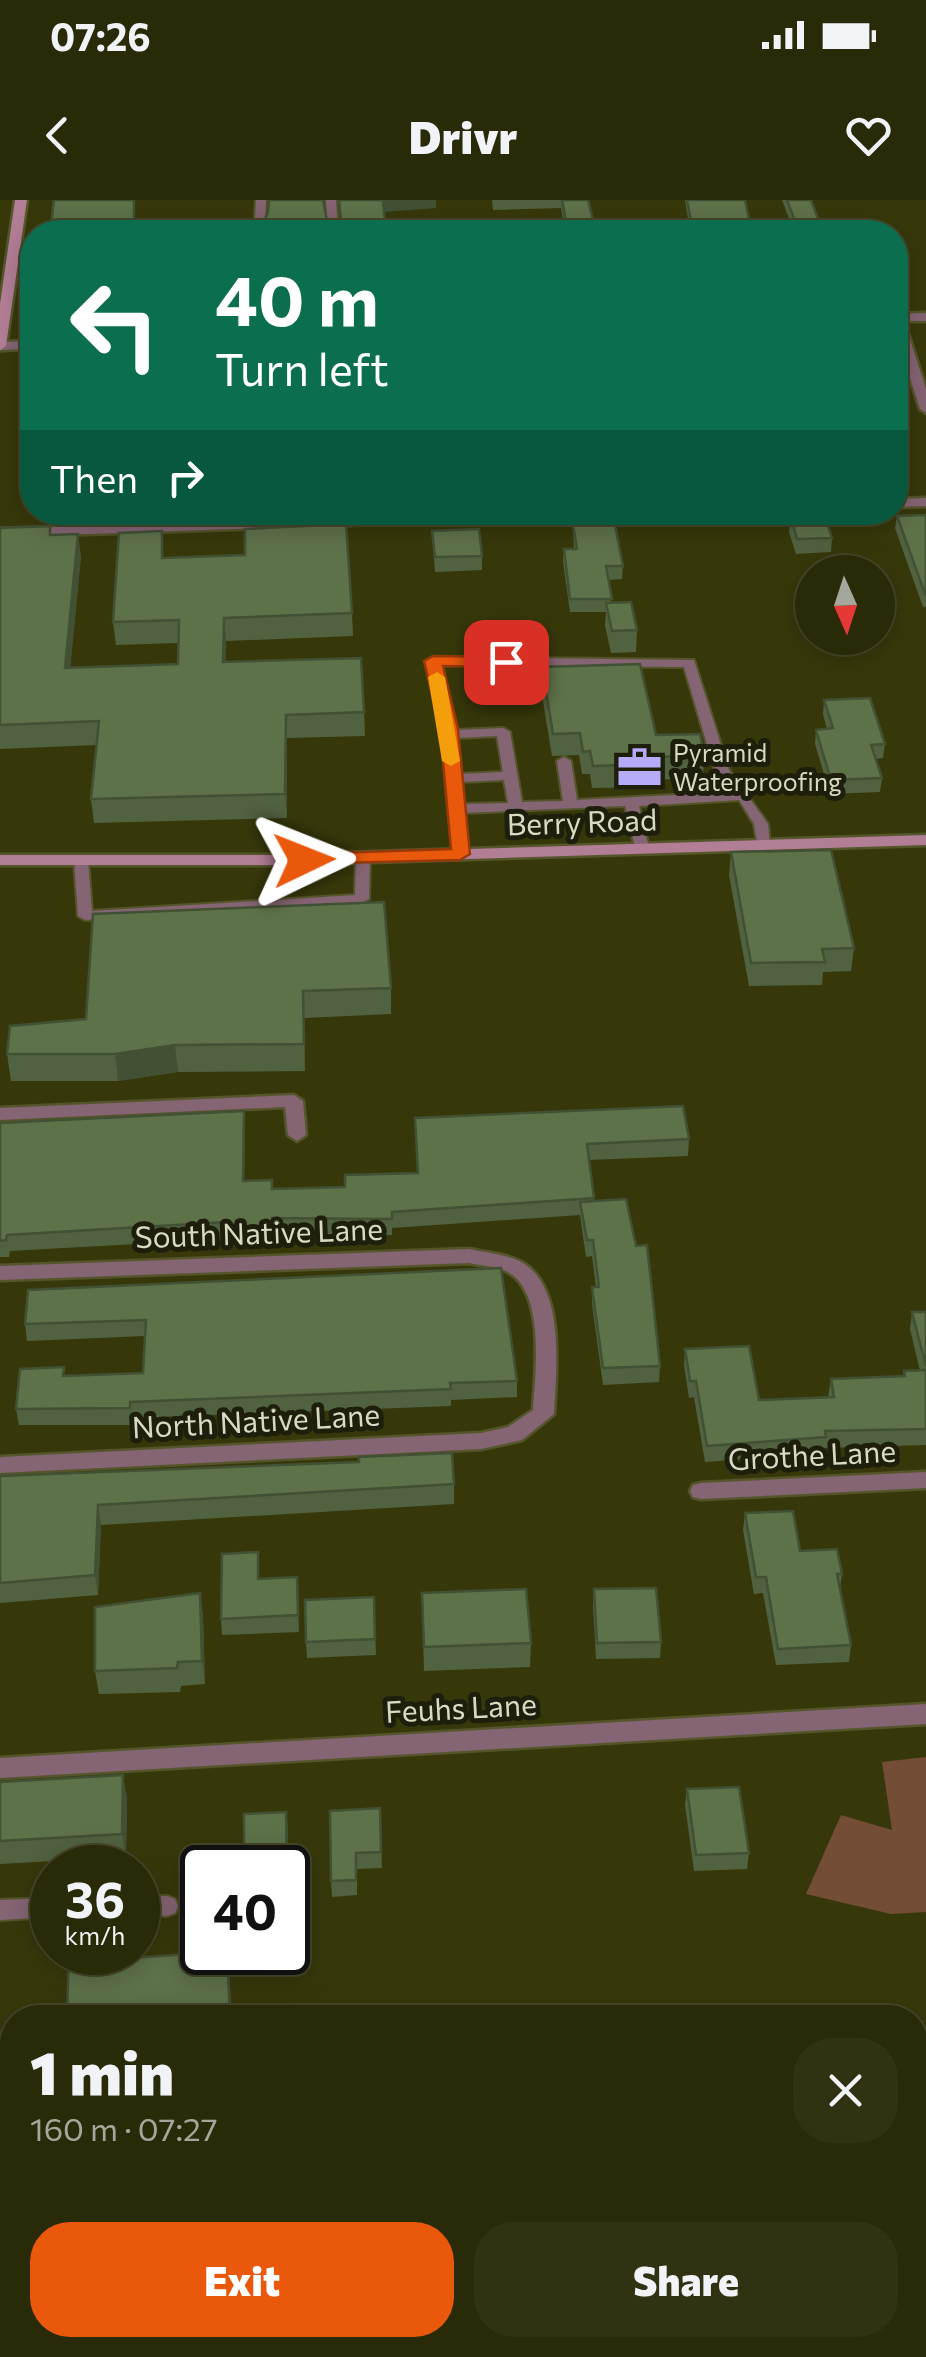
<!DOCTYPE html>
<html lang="en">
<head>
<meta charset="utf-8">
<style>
	:root { --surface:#292a08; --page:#313212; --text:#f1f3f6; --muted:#a5a79c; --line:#454629; --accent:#ea580c }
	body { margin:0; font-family:Commissioner,sans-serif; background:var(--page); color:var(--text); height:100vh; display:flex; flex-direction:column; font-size:38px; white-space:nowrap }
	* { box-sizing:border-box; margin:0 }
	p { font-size:32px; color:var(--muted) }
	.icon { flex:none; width:55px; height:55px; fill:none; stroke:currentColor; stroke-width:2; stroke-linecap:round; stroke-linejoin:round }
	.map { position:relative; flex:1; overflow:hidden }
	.drawer { position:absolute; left:0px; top:1805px; width:928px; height:352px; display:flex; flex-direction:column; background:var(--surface); border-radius:40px 40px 0 0; box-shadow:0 5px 25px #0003,0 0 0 2px var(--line) }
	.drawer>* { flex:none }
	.banner { position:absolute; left:20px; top:20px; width:888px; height:305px; border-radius:40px; box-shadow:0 5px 25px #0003,0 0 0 2px var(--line); background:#0b6e4f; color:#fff; overflow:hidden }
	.needle { width:65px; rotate:177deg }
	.fabs { position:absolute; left:795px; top:355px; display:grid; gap:20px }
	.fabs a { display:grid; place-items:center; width:100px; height:100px; border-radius:50%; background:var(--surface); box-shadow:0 5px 25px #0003,0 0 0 2px var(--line); font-size:50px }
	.speed { position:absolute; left:30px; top:1645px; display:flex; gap:20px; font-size:50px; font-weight:700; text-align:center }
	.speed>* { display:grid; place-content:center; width:130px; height:130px; border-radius:50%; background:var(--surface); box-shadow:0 5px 25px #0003,0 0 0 2px var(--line); line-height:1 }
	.speed small { font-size:25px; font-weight:400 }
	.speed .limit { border:5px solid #111; border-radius:15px; background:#fff; color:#111 }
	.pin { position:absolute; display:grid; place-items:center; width:85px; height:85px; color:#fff; margin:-42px; border-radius:20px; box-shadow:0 5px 15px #0006 }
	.me { position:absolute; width:110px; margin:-55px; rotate:88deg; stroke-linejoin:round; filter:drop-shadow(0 0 8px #0008) }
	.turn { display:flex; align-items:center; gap:35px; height:210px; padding:0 30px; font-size:45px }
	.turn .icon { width:130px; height:130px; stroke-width:2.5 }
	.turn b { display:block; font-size:70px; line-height:85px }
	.then { display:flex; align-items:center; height:95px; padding:0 30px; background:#0003; gap:20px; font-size:38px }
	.round { display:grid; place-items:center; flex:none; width:105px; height:105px; border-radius:40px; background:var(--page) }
	.headline { display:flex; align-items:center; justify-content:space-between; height:170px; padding:0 30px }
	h1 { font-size:60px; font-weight:800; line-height:75px }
	.button { display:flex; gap:20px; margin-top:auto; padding:20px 30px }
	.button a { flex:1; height:115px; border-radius:40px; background:var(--accent); color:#fff; font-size:40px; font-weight:800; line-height:115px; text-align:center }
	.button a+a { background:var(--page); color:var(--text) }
	.status { display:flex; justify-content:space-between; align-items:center; height:70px; padding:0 50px; background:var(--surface); direction:ltr }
	.status svg { height:28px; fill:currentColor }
	header { display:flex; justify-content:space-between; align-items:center; height:130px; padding:0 30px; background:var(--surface); font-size:45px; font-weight:800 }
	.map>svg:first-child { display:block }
	.green { fill:#744d36 }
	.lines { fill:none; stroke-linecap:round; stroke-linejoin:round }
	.lane-casing { stroke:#54552b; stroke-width:4 }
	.street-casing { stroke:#54552b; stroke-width:5 }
	.secondary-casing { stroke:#54552b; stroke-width:5 }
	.lane { fill:#856473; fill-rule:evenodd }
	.street { fill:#856473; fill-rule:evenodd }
	.secondary { fill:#b27e95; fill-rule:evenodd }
	.wall { fill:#516240 }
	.shaded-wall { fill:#425034 }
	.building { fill:#5e724a; stroke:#425034; stroke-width:2.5 }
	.route { fill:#ea580c; stroke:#983908; stroke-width:2.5 }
	.slow { fill:#f59e0b }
	.labels { text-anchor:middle; stroke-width:10; stroke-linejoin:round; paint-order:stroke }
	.far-poi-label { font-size:25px; fill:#d8dac2; stroke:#1d1e0c; text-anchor:start }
	.street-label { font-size:30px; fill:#d8dac2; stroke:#1d1e0c }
</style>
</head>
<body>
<div class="status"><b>07:26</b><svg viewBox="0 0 49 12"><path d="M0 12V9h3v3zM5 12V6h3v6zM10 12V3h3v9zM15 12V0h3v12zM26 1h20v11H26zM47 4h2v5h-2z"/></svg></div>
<header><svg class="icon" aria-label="back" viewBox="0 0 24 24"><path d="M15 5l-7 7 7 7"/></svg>Drivr<svg class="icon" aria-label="heart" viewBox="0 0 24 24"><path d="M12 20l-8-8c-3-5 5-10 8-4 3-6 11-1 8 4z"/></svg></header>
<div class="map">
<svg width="926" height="2157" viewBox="0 0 926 2157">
	<rect width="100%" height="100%" fill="#37380a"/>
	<path class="green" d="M926,1557v155l-35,2 -85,-20 35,-79 51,15 -10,-68z"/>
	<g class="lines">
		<defs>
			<g id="lane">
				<path d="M256,0h10l-1,21 -6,11h-10l6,-11z"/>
				<path d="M326,0h10l2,32h-10z"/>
				<path d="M433,457l261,3 35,110 39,54 2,21 -7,4 -5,-1 -4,-24 -15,-24 -100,6 10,42 -7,4 -7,-4 -10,-42 -161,7 4,41 -7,4 -5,-1 -8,-48 -6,-80 -16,-68zM441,465l243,2 31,104 17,21 -155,8 -6,-39 -7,-4 -7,4 6,40 -41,1 -12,-70 -7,-4 -47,2zM497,536l6,36 -43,2 -3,-36zM504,580l4,23 -45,1 -2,-22z"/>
				<path d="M363,653l7,4 -1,42 -7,4 -277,17 -7,-4 -4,-56 7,-4 7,4 4,51 263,-16 1,-38z"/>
				<path d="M167,1696l8,3 3,7 -3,7 -8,3 -29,-1v-18z"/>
				<path d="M52,1698v19l-52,3v-20z"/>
			</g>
			<g id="street">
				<path d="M926,113v8h-22l22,68v24l-6,-4 -25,-78v-17z"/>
				<path d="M32,141v8l-32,1v-8z"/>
				<path d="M926,298v8l-31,1v-8z"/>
				<path d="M479,312h143l-7,4 -615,21v-8z"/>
				<path d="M294,895l9,6 3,34 -9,6 -9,-6 -3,-28 -285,13v-12z"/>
				<path d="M469,1049c17,4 39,5 54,14 43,26 33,109 31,151l-32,26 -41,9 -481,24v-16l481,-24 27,-6 25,-17c2,-35 13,-117 -25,-138 -11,-6 -26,-6 -39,-9l-469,17v-14z"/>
				<path d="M926,1272v16l-225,11 -8,-2 -3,-6 3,-6 8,-2z"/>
				<path d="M926,1504v20l-926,54v-20z"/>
				<rect x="915" y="1999" width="11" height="26"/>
				<path d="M0,2054l12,1v26l-12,1z"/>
			</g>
			<g id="secondary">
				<path d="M15,0h12l-21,146 -6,4v-46z"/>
				<path d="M926,635v10l-652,20h-274v-10h274z"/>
			</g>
		</defs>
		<use href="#lane" class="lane-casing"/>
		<use href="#street" class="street-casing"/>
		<use href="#secondary" class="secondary-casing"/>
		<use href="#lane" class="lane"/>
		<use href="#street" class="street"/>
		<use href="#secondary" class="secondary"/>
	</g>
	<g class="wall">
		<path d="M492,0h96l8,32h-31l-4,-24 -68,2z"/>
		<path d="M685,0h60l7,32h-62z"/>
		<path d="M782,0h29l12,32h-29z"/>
		<path d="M32,151v130h-10l-1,-11 8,-41h-5l-1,-11z"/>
		<path d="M926,315v92h-3l-28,-79 2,-12z"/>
		<path d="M791,317l41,21 -1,14 -35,2 -7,-22z"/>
		<path d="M573,325l50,41 -1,13 -14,1 3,23 26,27 -1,22 -25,1 -6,-28 1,-13h-36l-7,-50 1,-13h10z"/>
		<path d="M50,326l1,9 30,21 -11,112 108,-4v-21l-62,2 -3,-23 51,-64 188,55 1,23 -127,5 -1,21 139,50 1,24 -78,2v80l-193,5 -3,-24 5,-54 -96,4v-221z"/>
		<path d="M432,331l50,25v14l-47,2z"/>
		<path d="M542,467l114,68 48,21 -1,22 -54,2v7l-57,1 -2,-14h-8l-3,-19 -27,1 -11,-67z"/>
		<path d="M824,500l61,44 -2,14 -7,1 6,19 -2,14 -50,2 -15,-50 1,-14 11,-1 -4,-15z"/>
		<path d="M731,652l123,96 -3,23 -28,1 -1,13 -73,1 -20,-111z"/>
		<path d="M93,714l298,74v26l-87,4 1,53 -127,1 -60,9h-107l-4,-27 79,-35z"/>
		<path d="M415,918l274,21 -1,17 -99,4 5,41 66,165 -1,16 -56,3 -11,-81v-17h4l-4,-31 -6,1 -6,-42 -188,13v7l-119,-1v8l-47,2v-5l-216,12 -1,6h-9v-134l245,4 -1,54 29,8 72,-2 73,-14z"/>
		<path d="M28,1090l489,91v16l-66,3v6l-319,12v7h-113l-3,-16 49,-33 78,-3 2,-37 -118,5 -2,-17z"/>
		<path d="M912,1112h14v133l-101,3 -1,5 -119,9 -11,-65 -5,1 -5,-33 1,-16 74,51 69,-3 3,-18 72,-3 1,-5h16l-10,-42z"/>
		<path d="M0,1276l454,8v20l-353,21 -3,70 -98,8z"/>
		<path d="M745,1313l55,38 42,23 -2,14 11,57 -2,17 -73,3 -13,-72 -9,1 -11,-64z"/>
		<path d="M258,1352l1,27 38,-2 2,55 -77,3 -1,-16z"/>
		<path d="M594,1389l67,53 -1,16 -64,1 -3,-53z"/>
		<path d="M200,1393l3,24 2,67 -24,2 -1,6 -81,2 -4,-23z"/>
		<path d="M422,1393l109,50 -1,24 -106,4z"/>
		<path d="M374,1397l2,58 -69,3 -1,-16z"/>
		<path d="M0,1582l127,16 -1,59 -126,7z"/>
		<path d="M687,1589l62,64 -2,16 -53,2 -9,-66z"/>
		<path d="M380,1608l2,60 -25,1v26l-25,2 -1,-16z"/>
		<path d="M286,1612l2,17v90v-51h-86v84h27l2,66h-164l2,-66h69v-7v13l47,-4v-85l59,-5v-50z"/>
		<rect x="915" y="1849" width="11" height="74"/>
		<path d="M12,1909v75l-12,1v-75z"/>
		<path d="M806,2145h92l3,12h-93z"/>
	</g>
	<g class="shaded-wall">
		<path d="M409,0h27v8l-53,4v-10z"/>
		<path d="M78,334l3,22 -13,135 -3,-23z"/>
		<path d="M224,418l2,23 -1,45 -2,-24z"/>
		<path d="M286,515l1,23v80l-2,-24z"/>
		<path d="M175,845l3,27 -60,9 -3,-27z"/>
		<path d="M244,911l1,16 -1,70 -1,-16z"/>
		<path d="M98,1305l3,20 -3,70 -3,-20z"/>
		<path d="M200,1393l3,24 2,67 -3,-23z"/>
		<path d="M123,1575l4,23 -1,59 -4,-23z"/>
		<path d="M286,1612l2,17v90l-1,-51z"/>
		<path d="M227,1752h2l2,66h-1z"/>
	</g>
	<g class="building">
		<path d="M54,0h80v32h-84z"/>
		<path d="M269,0h54l5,26 13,-4 -2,-22h70l-26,2 3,30h-134v-6l10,-2 6,-11z"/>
		<path d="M562,0h26l8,32h-28z"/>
		<path d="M687,0h58l7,32h-59z"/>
		<path d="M787,0h24l12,32h-24z"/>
		<path d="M32,151v119h-11l10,-52h-8z"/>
		<path d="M926,315v79h-1l-28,-78z"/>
		<path d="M825,316l7,22 -35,1 -6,-22z"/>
		<path d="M346,324l6,89 -128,5 -1,44 138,-4 3,54 -78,3 -1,79 -194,5 8,-78 -99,4v-197l50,-2v9l28,-1 -13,134 113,-4 1,-44 -66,2 6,-89 43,-2v27l83,-3v-26z"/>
		<path d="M573,325h42l8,41h-17l6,33h-42l-6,-50h13z"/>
		<path d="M479,329l3,27 -47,1 -3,-26z"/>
		<path d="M631,402l6,28 -25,1 -6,-28z"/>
		<path d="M640,464l16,71 44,-1 4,22 -55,1 1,7 -57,2 -3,-15 -7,1 -3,-19 -27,1 -11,-67z"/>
		<path d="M870,498l15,46 -14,1 11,33 -51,2 -15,-50 17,-2 -9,-28z"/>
		<path d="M831,650l23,98 -32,1 3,13 -74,1 -20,-111z"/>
		<path d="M384,702l7,86 -88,3 1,53 -129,1 -60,9h-108l3,-28 76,-7 7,-105z"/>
		<path d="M683,906l6,33 -102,5 7,54 -202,14v7l-120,-1v8l-47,1v-5l-218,13 -1,5 -6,1v-118l244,-12 -1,70 29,-1v9l73,-2v-12l73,-2 -3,-55z"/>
		<path d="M626,999l10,47 11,-1 13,121 -57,2 -11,-81h7l-6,-47h-6l-7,-38z"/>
		<path d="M501,1068l16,113 -67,2 1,6 -321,13v6l-114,1 4,-40 44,-2 -1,9 80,-3 3,-53 -121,4 3,-34z"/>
		<path d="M912,1112h14v54z"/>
		<path d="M749,1146l10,54 75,-3 -3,-18 74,-3 -1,-5 22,-1v59l-101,2 1,6 -119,9 -11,-65h-6l-5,-32z"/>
		<path d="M452,1253l2,31 -356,21 -3,70 -95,8v-107l359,-14v-5z"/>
		<path d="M793,1311l7,40 37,-2 5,25h-5l14,71 -73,4 -12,-72h-10l-11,-64z"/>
		<path d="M258,1352v27l39,-2 1,38 -77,4 1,-65z"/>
		<path d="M656,1388l5,54 -64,1 -3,-54z"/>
		<path d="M526,1389l5,54 -107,4 -2,-54z"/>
		<path d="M200,1393l2,68 -24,1 -1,6 -82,3v-64z"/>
		<path d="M374,1397l1,42 -69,3 -1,-42z"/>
		<path d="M123,1575l-1,59 -122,7v-59z"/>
		<path d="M739,1587l10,66 -53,2 -9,-66z"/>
		<path d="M380,1608l1,44 -25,1v27l-25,1 -1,-70z"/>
		<path d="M286,1612l1,56h-85v84h25l3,66h-42l1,-11 -122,10 2,-65h66v6l50,-4v-85l59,-5v-50z"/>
		<rect x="915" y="1849" width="11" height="59"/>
		<path d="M12,1909v59l-12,1v-59z"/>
		<path d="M12,2099v46h125l-1,12h-136v-57z"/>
		<path d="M240,2145h171l1,12h-172z"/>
		<path d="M460,2145h243l1,12h-243z"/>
		<path d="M811,2145h87l3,12h-88z"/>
	</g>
	<path class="route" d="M433,456l73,1 9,5 -9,5 -63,-1 15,63 12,125 -10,6 -163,4v-9l7,-1 147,-5 -11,-120 -16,-68z"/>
	<path class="slow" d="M437,472l8,5 15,84 -9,5 -9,-5 -14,-84z"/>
	<defs>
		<symbol id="office-bare" viewBox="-9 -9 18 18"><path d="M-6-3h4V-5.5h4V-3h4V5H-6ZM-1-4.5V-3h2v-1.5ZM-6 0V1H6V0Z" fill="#b6abf8" stroke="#1d1e0c" stroke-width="2.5" paint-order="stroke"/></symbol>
	</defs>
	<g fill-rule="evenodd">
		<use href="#office-bare" x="608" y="536" width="63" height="63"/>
	</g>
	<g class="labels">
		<g class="far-poi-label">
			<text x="673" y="562">Pyramid<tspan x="673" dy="29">Waterproofing</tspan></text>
		</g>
		<g class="street-label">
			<text transform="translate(582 623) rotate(-2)" y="10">Berry Road</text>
			<text transform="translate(259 1034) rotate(-2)" y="10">South Native Lane</text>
			<text transform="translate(256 1222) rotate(-3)" y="10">North Native Lane</text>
			<text transform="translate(812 1256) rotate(-3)" y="10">Grothe Lane</text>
			<text transform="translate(461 1509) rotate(-3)" y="10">Feuhs Lane</text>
		</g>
	</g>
</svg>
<div class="fabs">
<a><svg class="needle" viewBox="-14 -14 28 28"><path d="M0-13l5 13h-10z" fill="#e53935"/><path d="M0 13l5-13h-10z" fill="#a5a79c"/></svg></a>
</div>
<div class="speed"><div>36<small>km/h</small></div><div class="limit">40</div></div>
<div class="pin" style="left:506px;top:462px;background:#d93025"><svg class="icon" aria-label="arrive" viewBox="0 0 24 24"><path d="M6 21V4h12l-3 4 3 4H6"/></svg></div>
<svg class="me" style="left:304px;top:660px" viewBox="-20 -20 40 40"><path d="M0-17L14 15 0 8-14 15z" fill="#ea580c" stroke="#fff" stroke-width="4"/></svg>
<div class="banner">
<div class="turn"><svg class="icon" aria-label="left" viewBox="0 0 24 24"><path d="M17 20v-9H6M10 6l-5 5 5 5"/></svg><div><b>40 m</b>Turn left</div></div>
<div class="then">Then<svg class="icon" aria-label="right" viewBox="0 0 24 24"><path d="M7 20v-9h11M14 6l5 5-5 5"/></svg></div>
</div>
<section class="drawer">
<div class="headline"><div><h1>1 min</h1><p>160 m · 07:27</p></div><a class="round"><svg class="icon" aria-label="close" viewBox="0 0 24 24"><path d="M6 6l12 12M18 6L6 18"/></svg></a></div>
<div class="button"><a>Exit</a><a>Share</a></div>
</section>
</div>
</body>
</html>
